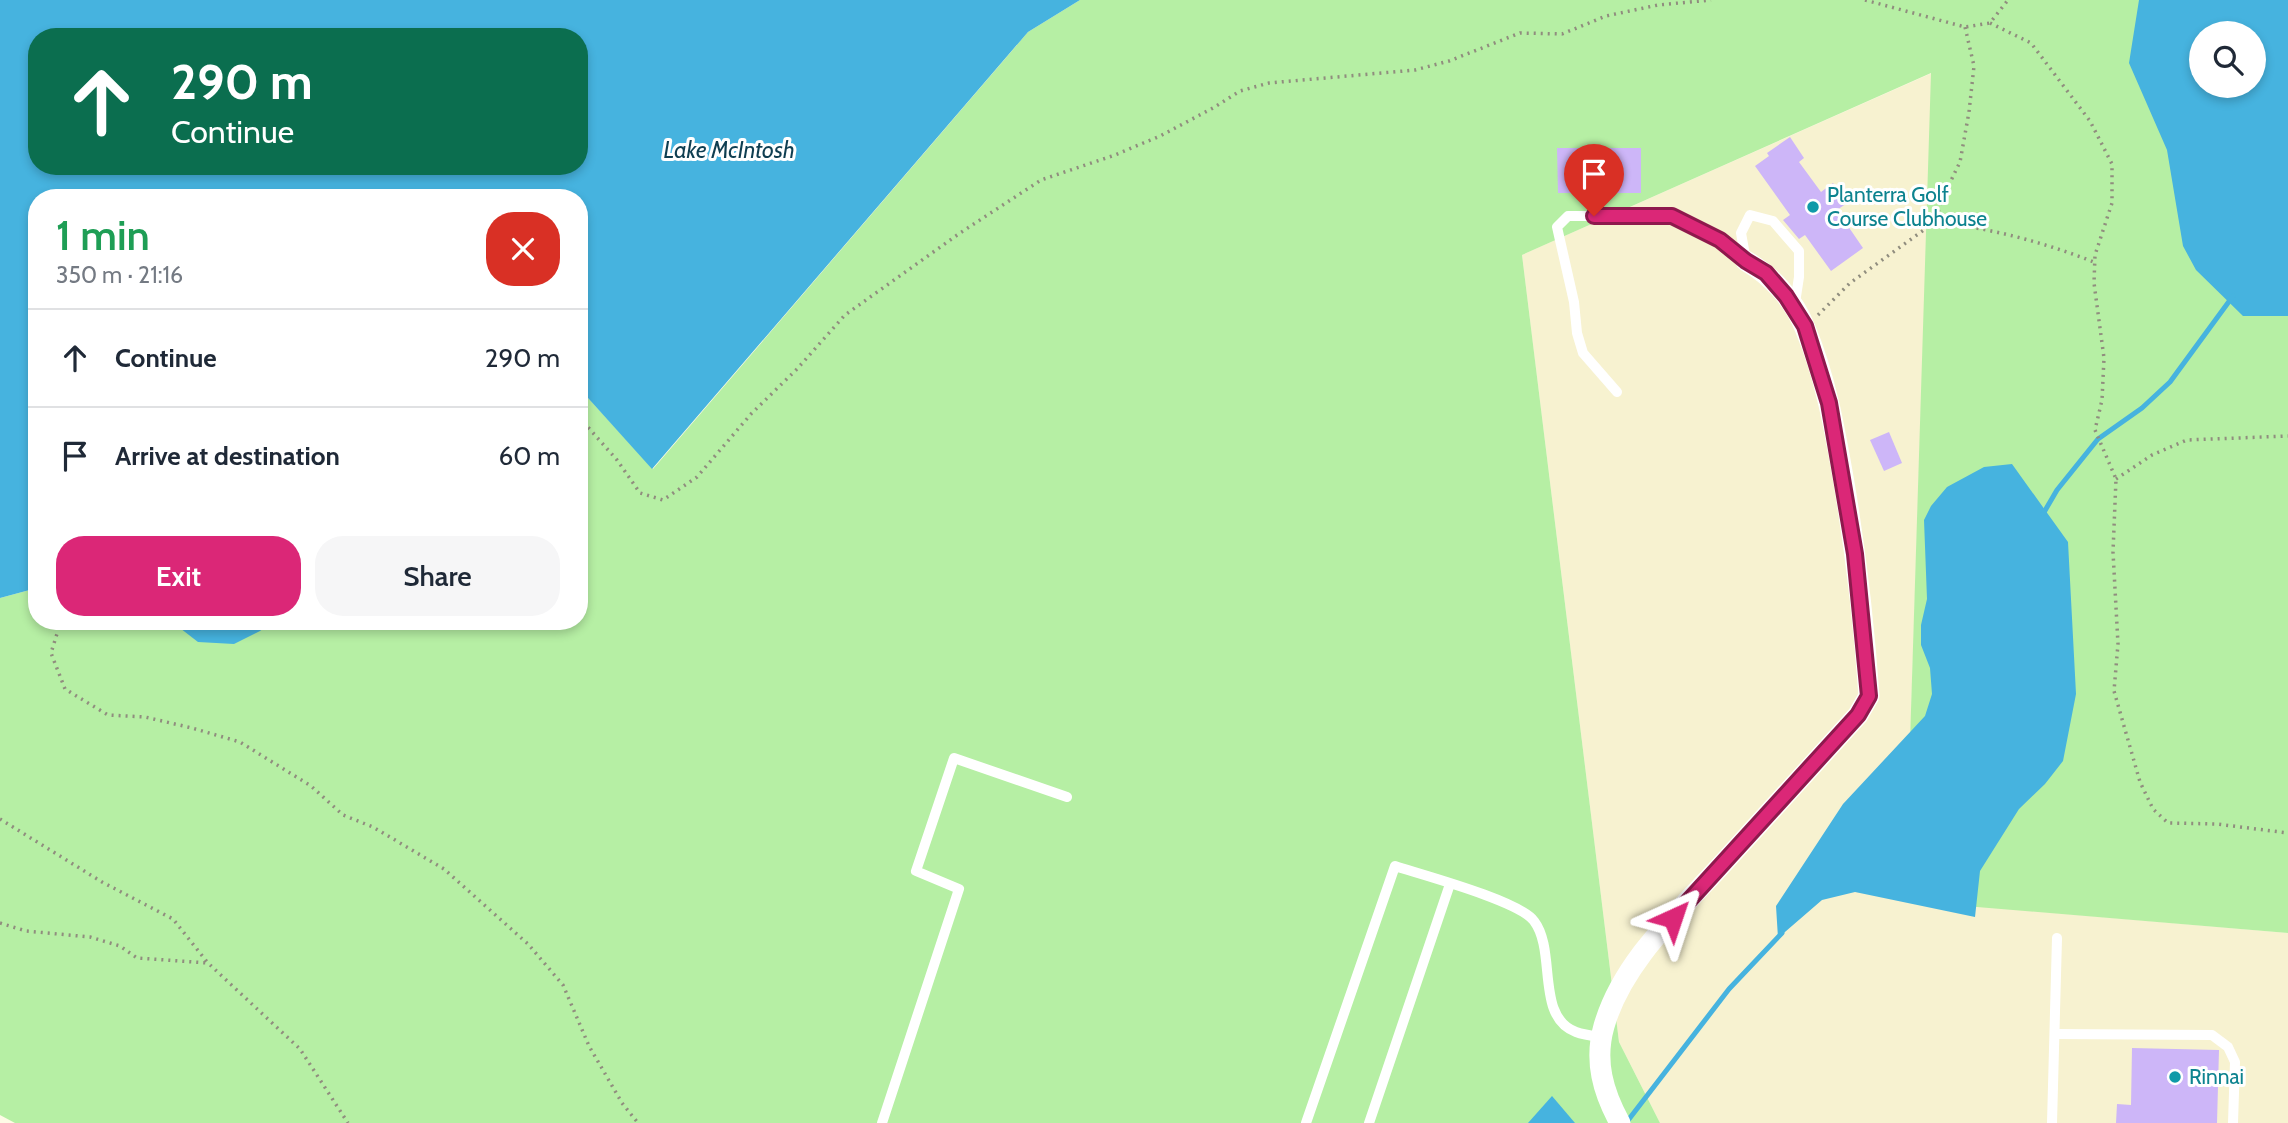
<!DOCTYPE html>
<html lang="en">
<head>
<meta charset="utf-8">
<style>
	:root { --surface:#fff; --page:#f6f6f7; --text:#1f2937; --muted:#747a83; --line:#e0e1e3; --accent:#db2777 }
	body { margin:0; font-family:Cabin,sans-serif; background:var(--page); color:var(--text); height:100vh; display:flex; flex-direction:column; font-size:26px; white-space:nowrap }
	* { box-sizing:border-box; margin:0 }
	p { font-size:23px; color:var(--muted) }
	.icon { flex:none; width:38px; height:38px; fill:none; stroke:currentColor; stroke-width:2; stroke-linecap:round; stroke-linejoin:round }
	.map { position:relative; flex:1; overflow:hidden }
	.panel { position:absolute; left:28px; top:189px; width:560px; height:441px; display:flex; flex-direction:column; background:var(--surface); border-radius:28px; box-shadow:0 4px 10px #0003 }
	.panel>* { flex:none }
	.hud { position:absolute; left:28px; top:28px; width:560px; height:147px; border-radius:28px; box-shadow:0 4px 10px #0003; background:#0b6e4f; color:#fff; overflow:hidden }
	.tools { position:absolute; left:2189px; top:21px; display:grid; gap:14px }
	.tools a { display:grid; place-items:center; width:77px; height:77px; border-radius:50%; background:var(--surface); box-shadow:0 4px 10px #0003; font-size:35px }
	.pin { position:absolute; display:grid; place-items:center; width:60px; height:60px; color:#fff; margin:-72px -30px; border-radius:50% 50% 50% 0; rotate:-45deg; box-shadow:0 0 7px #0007 }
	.pin .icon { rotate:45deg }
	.me { position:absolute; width:77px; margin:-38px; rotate:42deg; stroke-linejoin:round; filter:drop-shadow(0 0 5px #0008) }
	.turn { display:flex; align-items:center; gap:24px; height:147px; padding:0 28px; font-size:32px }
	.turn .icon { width:91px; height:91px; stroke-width:2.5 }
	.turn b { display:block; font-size:49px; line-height:60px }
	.round { display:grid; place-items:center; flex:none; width:74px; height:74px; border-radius:28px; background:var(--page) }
	.head { display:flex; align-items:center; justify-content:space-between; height:119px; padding:0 28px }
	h1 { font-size:42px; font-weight:600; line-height:52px; color:#1e9e55 }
	.action { display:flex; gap:14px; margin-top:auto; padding:14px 28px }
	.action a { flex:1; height:80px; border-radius:28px; background:var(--accent); color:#fff; font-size:28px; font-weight:600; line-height:80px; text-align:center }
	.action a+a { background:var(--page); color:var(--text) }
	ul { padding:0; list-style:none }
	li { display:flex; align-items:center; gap:21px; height:98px; padding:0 28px; border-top:2px solid var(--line) }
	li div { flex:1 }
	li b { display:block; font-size:26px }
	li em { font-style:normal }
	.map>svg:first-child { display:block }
	.built { fill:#f7f2d0 }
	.green { fill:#b6efa4; fill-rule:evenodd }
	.water { fill:#46b3df; fill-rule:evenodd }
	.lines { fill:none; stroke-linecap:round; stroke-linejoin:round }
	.stream { stroke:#46b3df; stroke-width:5 }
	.building { fill:#cdb6f8 }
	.path { stroke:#908d7e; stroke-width:3.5; stroke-dasharray:2 5; stroke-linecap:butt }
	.service { stroke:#fff; stroke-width:10 }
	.minor { stroke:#fff; stroke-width:21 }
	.route-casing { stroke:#8e194d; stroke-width:18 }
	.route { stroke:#db2777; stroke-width:12 }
	.culture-dot { fill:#0f9aa8; stroke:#fff; stroke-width:2.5 }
	.labels { text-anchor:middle; stroke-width:6; stroke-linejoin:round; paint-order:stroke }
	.culture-label { font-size:21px; fill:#0d838f; stroke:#fff; text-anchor:start }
	.water-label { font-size:23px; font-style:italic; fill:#0f3e51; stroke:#fff }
</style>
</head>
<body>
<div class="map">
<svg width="2288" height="1123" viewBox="0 0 2288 1123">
	<rect width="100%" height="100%" fill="#fefbe6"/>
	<path class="built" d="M1932,73l-27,827 383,33v190h-628l-41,-81 -97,-787z"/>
	<path class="green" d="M1080,0h1208v933l-383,-32 26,-828 -409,182 97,787 41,81h-1645l-15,-8v-517l37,-10v33h542v-233l74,81 375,-437zM2202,33h52v53h-52z"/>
	<g class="water">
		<path d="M0,0h1080l-52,32 -376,437 -73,-81v-190h-542v390l-37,10zM37,37h542v129h-542z"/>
		<path d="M2139,0h149v316h-45l-47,-46 -13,-24 -16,-96 -38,-87zM2202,33h52v53h-52z"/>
		<path d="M2012,464l56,78 8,152 -13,67 -18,23 -26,25 -39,62 -5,46 -120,-25 -33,8 -44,38 -2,-32 67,-102 82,-88 7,-22 -2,-26 -9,-23v-20l6,-26 -3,-79 7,-14 16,-19 37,-20z"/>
		<path d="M176,621h97l-13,10 -26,13 -36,-2 -22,-17z"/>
		<path d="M1552,1096l23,27h-47z"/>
	</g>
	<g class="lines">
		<g class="stream">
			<path d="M2043,514l14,-24 41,-51 44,-31 28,-26 63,-86"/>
			<path d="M1626,1123l103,-134 53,-56"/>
		</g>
	</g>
	<g class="building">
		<path d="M1790,137l14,21 -5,4 22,30 12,-9 14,20 -10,7 26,38 -32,23 -26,-36 -6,4 -16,-19 7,-5 -35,-49 14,-10 -2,-3z"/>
		<path d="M1557,148h84v45h-83z"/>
		<path d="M1889,432l13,31 -18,8 -14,-31z"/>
		<path d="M2132,1048l87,2 -2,73h-101l1,-19 14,1z"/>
	</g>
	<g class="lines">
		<g class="path">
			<path d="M1865,0l100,27 25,-4 18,-23"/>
			<path d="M1990,23l41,20 59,78 22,43v39l-17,52 -1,28 10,75 -2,42 -7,30 21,49 -3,73 5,92 -4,47 26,91 13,27 15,14 49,1 71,9"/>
			<path d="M1935,222c55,6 108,20 159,40"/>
			<path d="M1818,315l32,-32 85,-61 7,-23 18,-37 9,-50 5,-46 -9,-39"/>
			<path d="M579,417l38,43 23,33 23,7 34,-23 54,-63 46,-45 48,-54 115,-82 81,-53 74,-25 45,-19 53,-28 27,-17 29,-8 146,-13 34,-9 71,-28 42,1 44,-18 52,-11 53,-5"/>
			<path d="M2116,479l36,-24 35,-15 101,-4"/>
			<path d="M61,621l-10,32 14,36 43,26 37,2 47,11 48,14 71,44 32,29 30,12 71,42 84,75 35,41 26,61 33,57 16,20"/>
			<path d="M0,819l102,63 71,37 35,44 92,86 48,74"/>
			<path d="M0,923l26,8 64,6 30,9 17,12 71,5"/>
		</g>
		<g class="service">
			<path d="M1746,261l-5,-28 9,-18 23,6 26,30v26l-4,26"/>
			<path d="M1617,392l-34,-39 -6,-20 -3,-31 -17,-75 11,-11h104l48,24 26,21"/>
			<path d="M2055,1034l157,1 16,12 7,15 -2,61"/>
			<path d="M882,1123l77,-234 -43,-18 38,-113 113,39"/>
			<path d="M1306,1123l89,-257c28,9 125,35 139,55 23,30 1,96 42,111 8,3 18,4 26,5"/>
			<path d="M1369,1123l81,-239"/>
			<path d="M2052,1123l5,-185"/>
		</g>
		<path class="minor" d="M1620,1123c-17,-31 -26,-62 -16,-97 19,-66 77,-116 122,-166 44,-48 88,-97 132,-145l11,-19c-5,-72 -13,-142 -25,-213 -9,-52 -18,-105 -39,-155 -11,-28 -33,-52 -59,-67"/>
	</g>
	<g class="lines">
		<defs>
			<path id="route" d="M1594,216h78l48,24 26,21 20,12 20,23 19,30 24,77 26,151 14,142 -11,19 -185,203"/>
		</defs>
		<use href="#route" class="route-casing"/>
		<use href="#route" class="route"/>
	</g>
	<g class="culture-dot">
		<circle cx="1813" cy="207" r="7"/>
		<circle cx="2175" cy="1077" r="7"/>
	</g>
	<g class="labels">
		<g class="culture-label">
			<text x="1827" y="202">Planterra Golf<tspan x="1827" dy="24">Course Clubhouse</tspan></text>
			<text x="2189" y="1084">Rinnai</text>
		</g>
		<g class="water-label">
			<text x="729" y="158">Lake McIntosh</text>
		</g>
	</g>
</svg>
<div class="tools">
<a><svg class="icon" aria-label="search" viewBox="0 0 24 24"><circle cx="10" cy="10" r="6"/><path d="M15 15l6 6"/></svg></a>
</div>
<div class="pin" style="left:1594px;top:216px;background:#d93025"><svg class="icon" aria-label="arrive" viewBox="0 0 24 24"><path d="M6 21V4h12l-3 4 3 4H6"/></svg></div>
<svg class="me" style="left:1673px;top:918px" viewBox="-20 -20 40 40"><path d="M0-17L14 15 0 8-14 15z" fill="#db2777" stroke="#fff" stroke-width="4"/></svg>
<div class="hud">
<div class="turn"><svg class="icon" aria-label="ahead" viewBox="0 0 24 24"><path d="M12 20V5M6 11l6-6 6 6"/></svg><div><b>290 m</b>Continue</div></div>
</div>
<section class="panel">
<div class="head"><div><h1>1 min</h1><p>350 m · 21:16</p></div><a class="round" style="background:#d93025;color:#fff"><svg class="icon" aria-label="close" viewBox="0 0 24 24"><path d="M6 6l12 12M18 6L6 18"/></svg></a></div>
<ul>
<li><svg class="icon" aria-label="ahead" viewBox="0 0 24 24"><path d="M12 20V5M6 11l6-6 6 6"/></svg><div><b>Continue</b></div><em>290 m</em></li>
<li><svg class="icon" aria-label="arrive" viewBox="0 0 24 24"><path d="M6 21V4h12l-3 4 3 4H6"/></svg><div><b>Arrive at destination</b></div><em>60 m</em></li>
</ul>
<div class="action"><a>Exit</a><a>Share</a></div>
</section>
</div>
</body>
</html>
